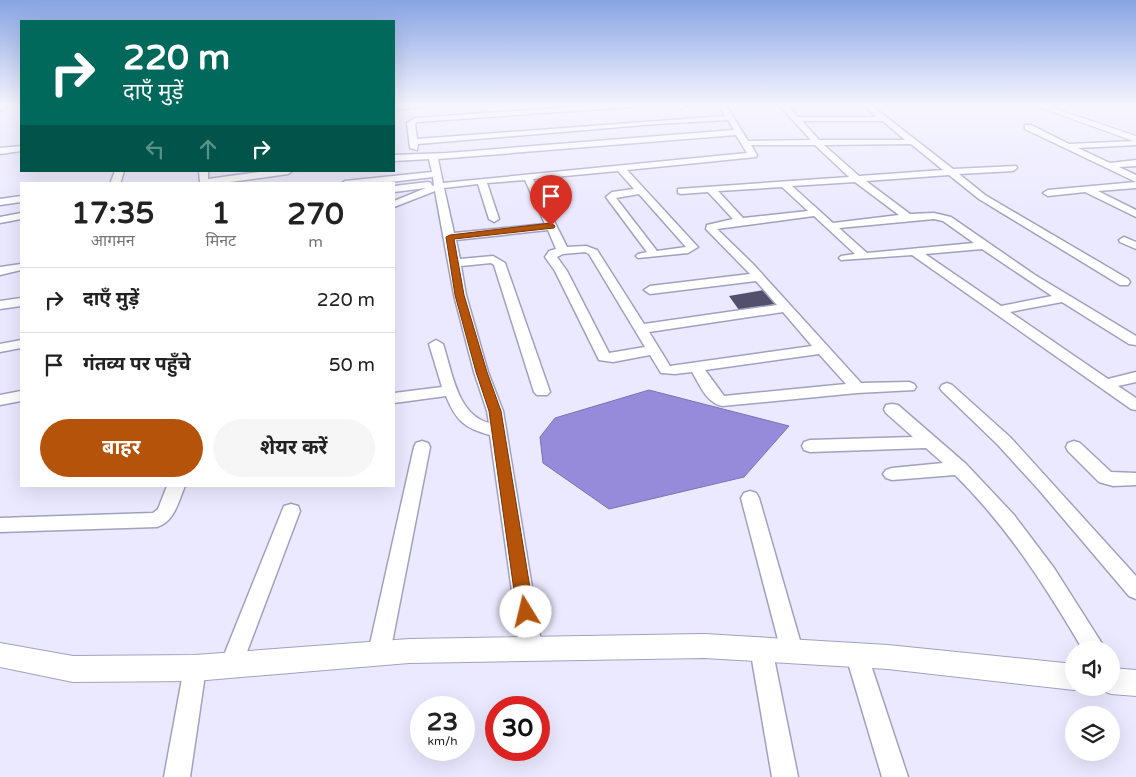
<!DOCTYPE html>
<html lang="hi">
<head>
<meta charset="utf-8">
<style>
	:root { --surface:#fff; --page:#f6f6f6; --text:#222; --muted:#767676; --line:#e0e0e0; --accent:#b45309 }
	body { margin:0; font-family:"Varela Round","Noto Sans Devanagari",sans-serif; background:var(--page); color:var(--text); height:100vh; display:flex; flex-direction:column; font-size:19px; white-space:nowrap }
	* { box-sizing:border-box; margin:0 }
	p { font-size:16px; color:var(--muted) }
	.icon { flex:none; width:28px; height:28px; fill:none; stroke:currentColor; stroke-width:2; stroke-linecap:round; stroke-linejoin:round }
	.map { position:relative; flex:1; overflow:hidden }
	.sheet { position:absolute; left:20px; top:182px; width:375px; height:305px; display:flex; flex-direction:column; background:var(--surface); border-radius:0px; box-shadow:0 5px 20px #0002 }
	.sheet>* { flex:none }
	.banner { position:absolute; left:20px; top:20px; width:375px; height:152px; border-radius:0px; box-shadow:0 5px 20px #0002; background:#00695c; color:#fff; overflow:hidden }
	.controls { position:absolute; left:1065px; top:641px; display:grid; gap:10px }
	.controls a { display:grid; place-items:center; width:55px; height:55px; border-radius:50%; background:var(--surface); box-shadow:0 5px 20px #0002; font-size:25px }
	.speed { position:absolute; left:410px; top:696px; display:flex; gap:10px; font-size:25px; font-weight:700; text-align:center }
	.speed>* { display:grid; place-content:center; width:65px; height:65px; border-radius:50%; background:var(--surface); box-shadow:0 5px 20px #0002; line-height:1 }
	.speed small { font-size:12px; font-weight:400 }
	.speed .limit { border:8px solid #d22; background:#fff; color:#111 }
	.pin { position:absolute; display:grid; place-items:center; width:42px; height:42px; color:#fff; margin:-51px -21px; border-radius:50% 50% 50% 0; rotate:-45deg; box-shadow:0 0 5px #0007 }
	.pin .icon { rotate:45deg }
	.me { position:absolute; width:55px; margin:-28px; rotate:351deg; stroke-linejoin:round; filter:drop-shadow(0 0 4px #0008) }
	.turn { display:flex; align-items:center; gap:18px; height:105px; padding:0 20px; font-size:22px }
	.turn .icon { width:65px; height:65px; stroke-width:2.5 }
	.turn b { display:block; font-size:35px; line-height:42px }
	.lanes { display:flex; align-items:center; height:48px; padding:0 20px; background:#0003; justify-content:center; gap:25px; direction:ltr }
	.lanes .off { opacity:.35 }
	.eta { display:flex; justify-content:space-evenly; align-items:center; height:85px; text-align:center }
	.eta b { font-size:30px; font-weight:700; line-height:35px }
	.cta { display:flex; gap:10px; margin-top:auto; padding:10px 20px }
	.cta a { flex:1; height:58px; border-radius:30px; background:var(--accent); color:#fff; font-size:20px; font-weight:700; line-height:58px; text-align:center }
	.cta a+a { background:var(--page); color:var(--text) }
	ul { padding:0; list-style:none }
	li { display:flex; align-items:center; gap:15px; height:65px; padding:0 20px; border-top:1px solid var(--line) }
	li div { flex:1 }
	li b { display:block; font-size:19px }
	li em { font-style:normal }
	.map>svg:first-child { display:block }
	.water { fill:#968bdb; stroke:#7b73af }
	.building { fill:#53506d }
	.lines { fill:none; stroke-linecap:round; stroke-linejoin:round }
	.minor-casing { stroke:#a2a0c0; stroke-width:3 }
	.tertiary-casing { stroke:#a2a0c0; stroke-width:2 }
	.minor { fill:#fff; fill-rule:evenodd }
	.tertiary { fill:#fff; fill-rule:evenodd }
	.route { fill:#b45309; stroke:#753606 }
</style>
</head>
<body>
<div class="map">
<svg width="1136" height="777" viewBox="0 0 1136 777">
	<rect width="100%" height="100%" fill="#ebe9ff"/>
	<path class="water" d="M649,390l140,36 -45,51 -135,32 -66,-46 -3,-26 15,-19z"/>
	<path class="building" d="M764,290l13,14 -38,6 -10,-14z"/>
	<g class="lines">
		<defs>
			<g id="minor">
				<path d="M1,105h9l-10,6z"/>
				<path d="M402,105h23l-4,2 -27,3v-4z"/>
				<path d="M600,105h34l-4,2 -213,15 -2,2 2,15 308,-23 -7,-11h8l22,36 63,-1 -32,-35h8l11,12h79l-14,-12h8l82,64 63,-3 1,2 -4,3 -54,3 26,21 143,84 2,3 -2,3h-8l-141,-86 -30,-24 -83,6 44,33 24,-1 17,4 84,58 101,61v9l-7,-1 -67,-42 -52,10 98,67 28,-7v10l-18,4 18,12v12l-5,-1 -219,-154 -71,5 -2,-2 2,-2 14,-2 -41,-38 -97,13 36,35 108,119 48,-1 5,2 2,3 -2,3 -57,3 -135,13c-16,-4 -22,-21 -30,-34l-17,2 -14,-1 -11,-18 -37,7 -14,-2 -44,-89 -10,-14 4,-6 7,-2 -8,-19 -92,10 4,19 33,-3 12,7 45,129 -3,3h-10l-3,-3 -40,-127 -3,-2 -30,3 5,29 22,77 15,39 39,237 -3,7 -8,3 -8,-3 -3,-7 -30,-213c-25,-7 -34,-14 -44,-39l-52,7v-10l48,-6 -13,-43 7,-4 7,4c9,27 14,71 46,79l-2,-12 -13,-39 -20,-77 -19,-104 -41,16v-6l32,-13 -32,4v-6l34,-4 3,1 1,3 2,-1 -1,-8 -60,7h-32l4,-3 87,-9 -3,-13 -35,2v-6l53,-2 287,-23 -6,-10 -72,4 -238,20 -1,6 -7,-2 -3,-25 8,-5zM802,121h81l22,19h-86zM736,135l11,18 -304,30 -5,-24zM911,144l32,26 -84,6 -35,-31zM751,145h64l34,32 -171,12v4l3,1 27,-2 25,27 -26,6 -1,4 44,45 -100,12 -6,4 6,4 106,-13 21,24 -133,19 -47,-74 -11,-4 -19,1 -34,-68 85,-8 16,18 -22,3 -6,5 41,55 -9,2 -2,2 2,2 50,-5 10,-6 -2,-2 -69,-75 129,-13 1,-2zM525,180l20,44 -91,9 -10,-45 34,-4 11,35 5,3 5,-3 -12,-36zM855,182l44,33 -66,8 -41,-37zM782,187l26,24 -65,7 -25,-27zM639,194l47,53 -29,4 -41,-53zM934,219l9,2 31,22 -107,10 -28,-25zM982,249l70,47 -51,10 -76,-52zM585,252l4,2 56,93 -36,6 -42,-82 -10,-14 6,-3zM783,312l29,34 -142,20 -21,-34zM819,354l27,30 -122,12 -19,-26z"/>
				<path d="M676,105h8l1,2 -4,2z"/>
				<path d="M1025,125h6l38,19 67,-3v4l-58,3 32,15 26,-3v6l-17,1 17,8v7l-111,-53z"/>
				<path d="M21,146v5l-21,3v-6z"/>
				<path d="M115,171h9l-4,13h-10z"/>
				<path d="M199,171h9v8l58,-8h26l-4,3 -73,10 -15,-2z"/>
				<path d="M1136,182v6l-38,3 38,19v7l-51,-25 -37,4 -5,-3 5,-3z"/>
				<path d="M21,196v6l-21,3v-6z"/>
				<path d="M21,213v6l-21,4v-6z"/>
				<path d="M1124,237l12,5v7l-16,-7 -1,-2z"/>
				<path d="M21,264v6l-21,5v-8z"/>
				<path d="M21,298v8l-21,3v-8z"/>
				<path d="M21,340v8l-21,4v-8z"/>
				<path d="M947,383l5,2 58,52 126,139v23l-7,-3 -90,-106 -41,-45 -56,-54 -2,-3 2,-3z"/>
				<path d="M21,391v10l-21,4v-10z"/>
				<path d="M892,404l6,1 68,59 48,51 40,53 52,82h-23c-37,-63 -76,-124 -128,-175l-63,5 -6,-2 -3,-4 3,-4 6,-2 51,-5 -17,-15 -116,4 -6,-2 -2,-4 2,-4 6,-2 103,-3 -27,-24 -2,-4 2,-4z"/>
				<path d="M422,441l6,2 2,4 -40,206 -3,7 -8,3 -8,-3 -3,-7 46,-206 2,-4z"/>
				<path d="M1074,441l6,2 31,29 25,1v12l-23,1 -14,-4 -31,-31 -2,-4 2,-4z"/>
				<path d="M167,486h18c-7,16 -10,35 -28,41l-157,5v-14l153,-5 5,-4z"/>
				<path d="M750,491l6,2 3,5 44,153 -3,7 -8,3 -8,-3 -3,-7 -40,-153 3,-5z"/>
				<path d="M291,504l7,2 2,5 -58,154 -3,8 -8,3 -8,-3 -3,-8 62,-154 2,-5z"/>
				<path d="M761,638l8,3 3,7 26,129h-26l-22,-129 3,-7z"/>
				<path d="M857,645l8,4 3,7 40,121h-26l-36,-121 3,-7z"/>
				<path d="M195,657l8,3 3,8 -16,109h-26l20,-109 3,-8z"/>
			</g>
			<g id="tertiary">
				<path d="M1033,105h12l91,31v6z"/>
				<path d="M704,634l184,11 186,19v24h6l-6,2 -186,-21 -184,-11 -295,5 -214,18 -122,1 -73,-15v-24l73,13 122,-1 214,-16z"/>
				<path d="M1111,668l25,2v26l-25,-2 -10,-4 -1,-2h11z"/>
			</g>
		</defs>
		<use href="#minor" class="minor-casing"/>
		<use href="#tertiary" class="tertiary-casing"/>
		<use href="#minor" class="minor"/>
		<use href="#tertiary" class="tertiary"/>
	</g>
	<linearGradient id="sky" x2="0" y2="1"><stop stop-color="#87a4e3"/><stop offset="0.49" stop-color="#f6f5ff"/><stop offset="1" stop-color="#f6f5ff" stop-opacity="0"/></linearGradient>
	<rect width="1136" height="214" fill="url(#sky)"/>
	<path class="route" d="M551,223l4,3 -1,2 -100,11 10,56 23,77 14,39 33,201 -3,5 -5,2 -6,-2 -3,-5 -28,-201 -13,-39 -21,-77 -9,-58 4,-2z"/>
</svg>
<div class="controls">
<a><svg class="icon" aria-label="sound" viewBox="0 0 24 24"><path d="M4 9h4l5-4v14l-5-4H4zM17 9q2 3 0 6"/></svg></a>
<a><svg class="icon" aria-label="layers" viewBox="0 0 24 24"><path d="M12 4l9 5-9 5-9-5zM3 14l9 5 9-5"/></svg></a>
</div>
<div class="speed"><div>23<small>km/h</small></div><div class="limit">30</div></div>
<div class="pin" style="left:551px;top:226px;background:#d93025"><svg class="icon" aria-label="arrive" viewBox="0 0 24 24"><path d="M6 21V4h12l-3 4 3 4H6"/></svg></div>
<svg class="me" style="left:526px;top:612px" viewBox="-20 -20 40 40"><circle r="19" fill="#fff"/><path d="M0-13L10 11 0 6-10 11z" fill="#b45309"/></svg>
<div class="banner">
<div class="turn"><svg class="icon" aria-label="right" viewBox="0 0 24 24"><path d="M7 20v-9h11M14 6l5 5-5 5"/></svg><div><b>220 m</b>दाएँ मुड़ें</div></div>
<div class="lanes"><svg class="icon off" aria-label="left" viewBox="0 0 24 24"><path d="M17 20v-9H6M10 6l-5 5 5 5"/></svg><svg class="icon off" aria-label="ahead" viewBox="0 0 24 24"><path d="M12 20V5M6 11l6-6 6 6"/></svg><svg class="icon" aria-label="right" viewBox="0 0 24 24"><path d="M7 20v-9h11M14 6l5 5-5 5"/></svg></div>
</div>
<section class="sheet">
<div class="eta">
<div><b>17:35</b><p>आगमन</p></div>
<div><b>1</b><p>मिनट</p></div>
<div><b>270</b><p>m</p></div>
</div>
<ul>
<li><svg class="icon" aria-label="right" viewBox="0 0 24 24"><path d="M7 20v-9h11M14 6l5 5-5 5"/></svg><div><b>दाएँ मुड़ें</b></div><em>220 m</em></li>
<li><svg class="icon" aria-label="arrive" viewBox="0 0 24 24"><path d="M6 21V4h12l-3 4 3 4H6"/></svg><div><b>गंतव्य पर पहुँचे</b></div><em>50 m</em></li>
</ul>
<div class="cta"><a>बाहर</a><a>शेयर करें</a></div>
</section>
</div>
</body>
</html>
